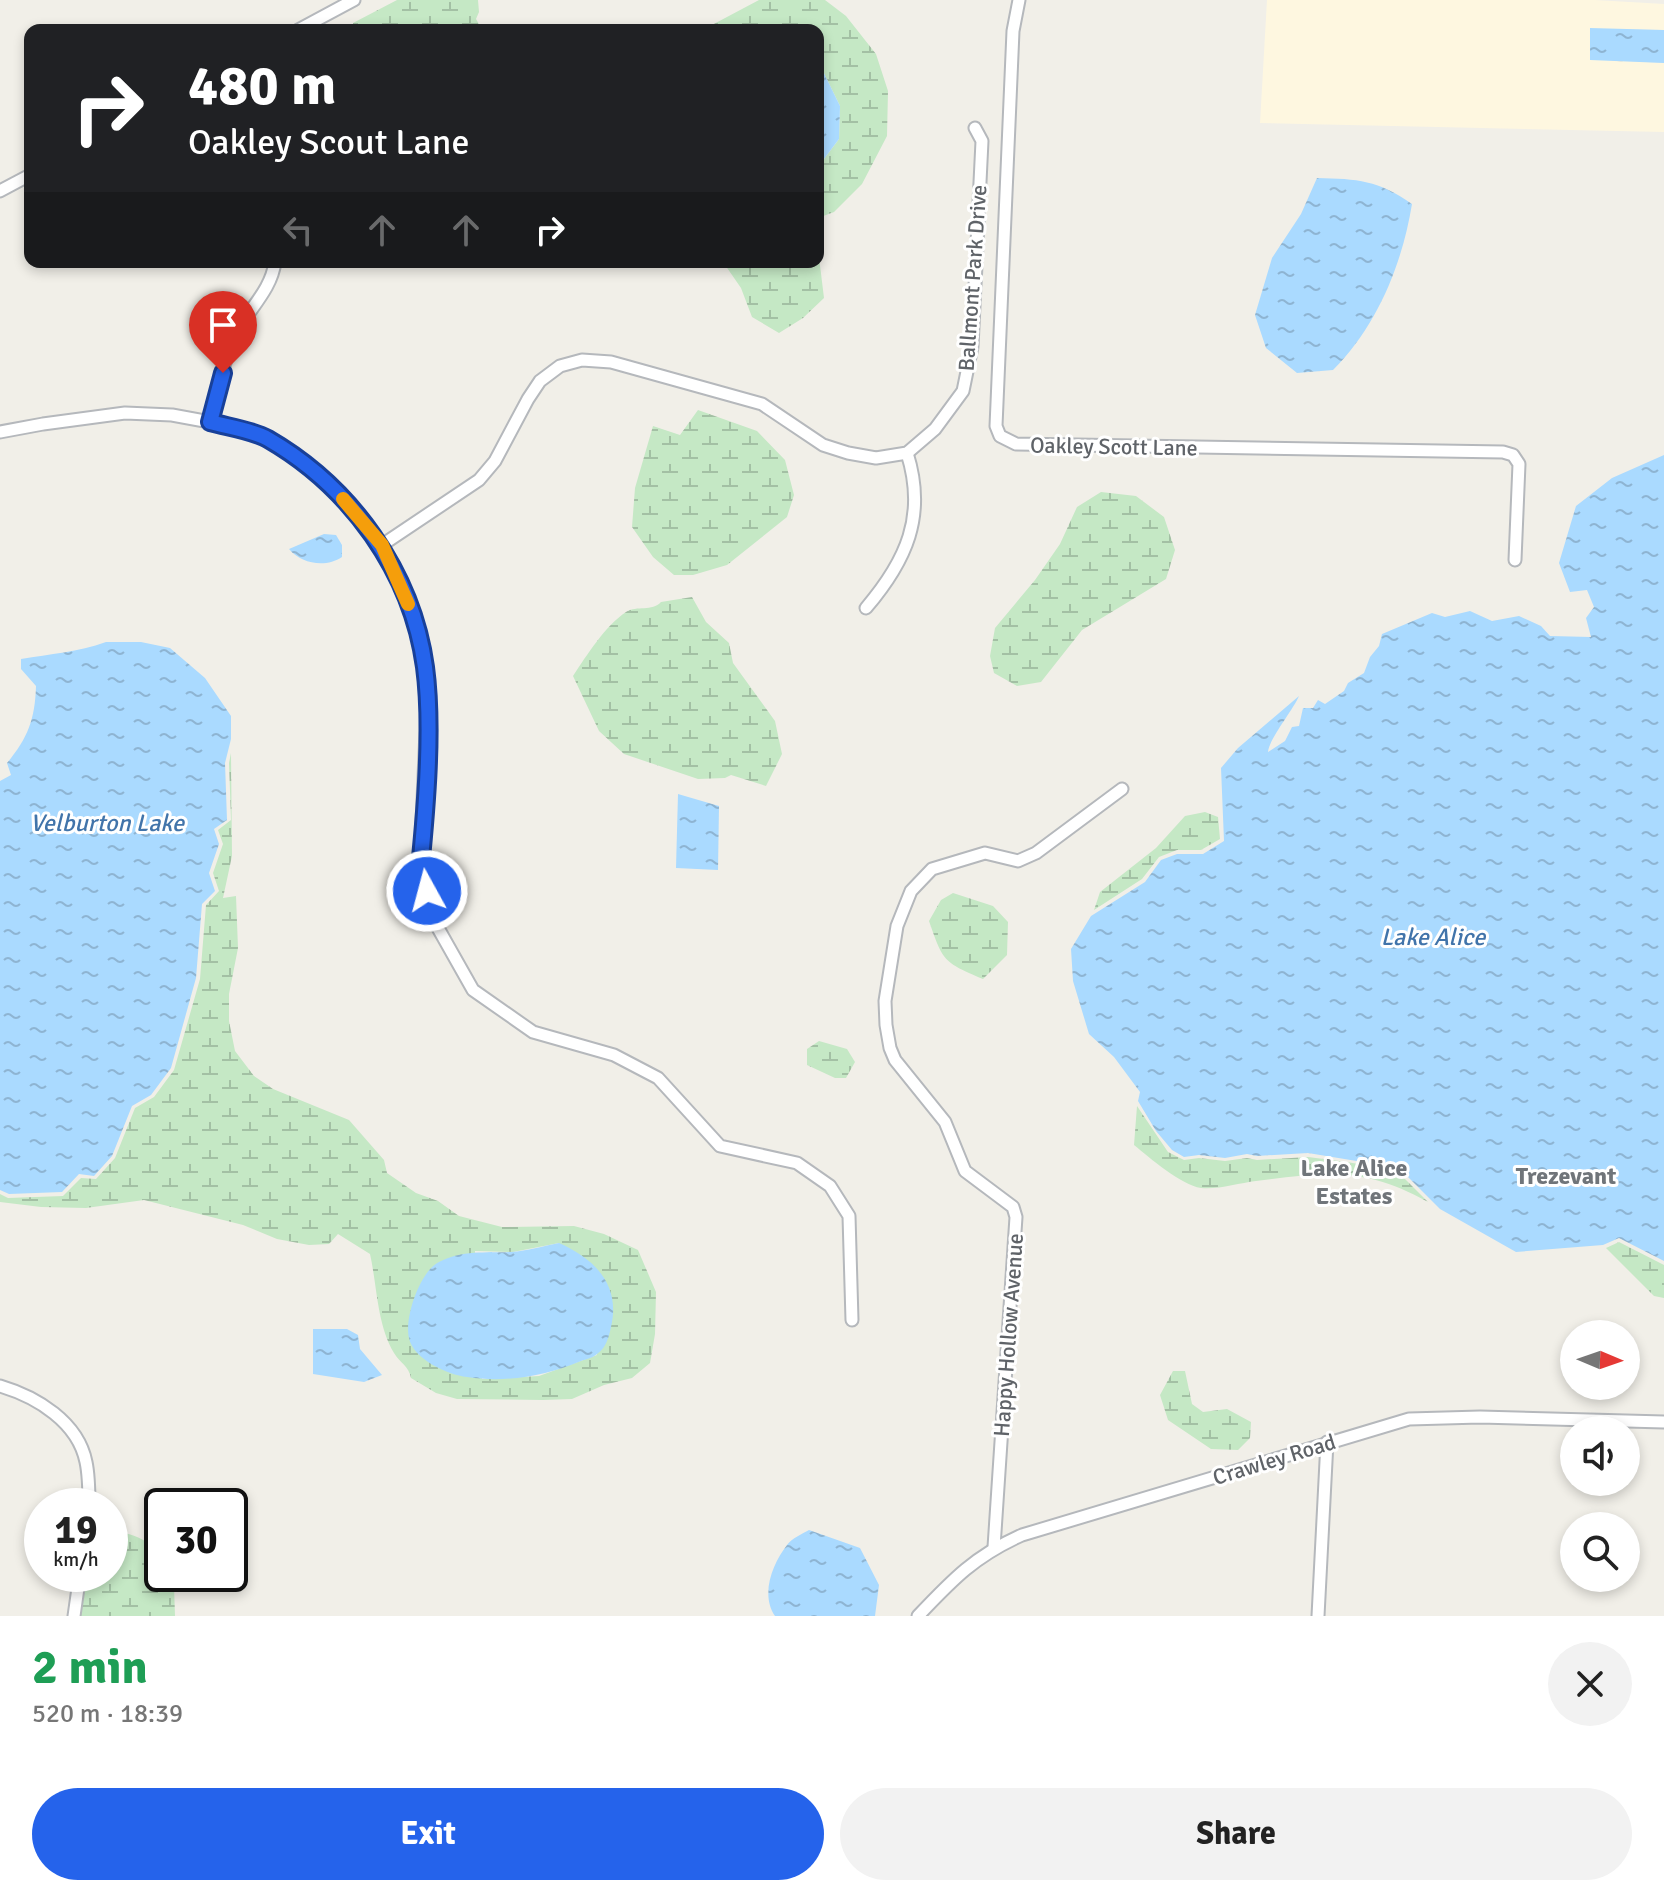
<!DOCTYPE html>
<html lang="en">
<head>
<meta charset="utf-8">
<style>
	:root { --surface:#fff; --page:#f2f2f2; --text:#222; --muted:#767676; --accent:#2563eb }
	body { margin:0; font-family:Signika,sans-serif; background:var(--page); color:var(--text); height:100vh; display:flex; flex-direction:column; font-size:30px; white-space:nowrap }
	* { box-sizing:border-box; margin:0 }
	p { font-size:26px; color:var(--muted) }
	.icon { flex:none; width:44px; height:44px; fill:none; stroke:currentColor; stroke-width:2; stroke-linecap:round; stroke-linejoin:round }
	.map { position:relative; height:1616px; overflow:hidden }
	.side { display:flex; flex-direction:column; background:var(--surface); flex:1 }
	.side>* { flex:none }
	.hud { position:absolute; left:24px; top:24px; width:800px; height:244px; border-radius:16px; box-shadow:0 4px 12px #0003; background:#202124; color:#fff; overflow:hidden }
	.needle { width:52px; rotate:92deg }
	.controls { position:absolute; left:1560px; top:1320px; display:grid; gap:16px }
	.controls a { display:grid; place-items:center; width:80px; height:80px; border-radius:50%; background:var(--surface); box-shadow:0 4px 12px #0003; font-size:40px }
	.speed { position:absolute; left:24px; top:1488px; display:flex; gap:16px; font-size:40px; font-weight:700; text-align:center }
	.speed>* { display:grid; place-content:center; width:104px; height:104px; border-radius:50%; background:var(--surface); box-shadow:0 4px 12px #0003; line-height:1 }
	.speed small { font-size:20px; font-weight:400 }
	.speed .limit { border:4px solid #111; border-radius:12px; background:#fff; color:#111 }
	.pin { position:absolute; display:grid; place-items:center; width:68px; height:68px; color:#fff; margin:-82px -34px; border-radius:50% 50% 50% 0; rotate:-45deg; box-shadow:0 0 8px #0007 }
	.pin .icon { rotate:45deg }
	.me { position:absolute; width:88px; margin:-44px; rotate:353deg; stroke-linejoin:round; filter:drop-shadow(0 0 6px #0008) }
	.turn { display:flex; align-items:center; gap:28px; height:168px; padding:0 32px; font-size:36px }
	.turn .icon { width:104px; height:104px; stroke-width:2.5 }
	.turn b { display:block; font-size:56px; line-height:68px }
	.lanes { display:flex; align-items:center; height:76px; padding:0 32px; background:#0003; justify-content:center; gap:40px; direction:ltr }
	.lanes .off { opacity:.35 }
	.round { display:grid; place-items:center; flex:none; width:84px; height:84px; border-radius:42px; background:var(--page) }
	.overview { display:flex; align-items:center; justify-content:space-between; height:136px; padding:0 32px }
	h1 { font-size:48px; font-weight:800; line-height:60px; color:#1e9e55 }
	.action { display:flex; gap:16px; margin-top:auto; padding:16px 32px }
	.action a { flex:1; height:92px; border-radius:48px; background:var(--accent); color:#fff; font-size:32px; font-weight:800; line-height:92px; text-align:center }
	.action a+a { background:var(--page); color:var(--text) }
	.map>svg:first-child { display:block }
	.commercial { fill:#fef7e0 }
	.wetland { fill:url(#wetland-marsh); fill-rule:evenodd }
	.water { fill:url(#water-ripples) }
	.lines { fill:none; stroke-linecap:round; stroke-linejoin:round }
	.minor-casing { stroke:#b5b8bc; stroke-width:15 }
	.minor { stroke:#fff; stroke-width:11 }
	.route-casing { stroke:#184099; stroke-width:20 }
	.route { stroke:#2563eb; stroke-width:14 }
	.slow { stroke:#f59e0b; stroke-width:14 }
	.labels { text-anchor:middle; stroke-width:6; stroke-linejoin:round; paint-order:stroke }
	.street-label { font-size:22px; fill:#5f6368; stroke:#fff }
	.water-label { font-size:24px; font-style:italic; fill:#4174aa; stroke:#fff }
	.neighbourhood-label { font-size:24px; font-weight:bold; fill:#70757a; stroke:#fff }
</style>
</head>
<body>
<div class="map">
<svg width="1664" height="1616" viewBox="0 0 1664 1616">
	<defs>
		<pattern id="wetland-marsh" width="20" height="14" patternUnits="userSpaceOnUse" patternTransform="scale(2)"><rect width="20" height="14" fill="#c5e8c5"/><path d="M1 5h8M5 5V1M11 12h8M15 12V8" fill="none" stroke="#a3c0a4"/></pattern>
		<pattern id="water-ripples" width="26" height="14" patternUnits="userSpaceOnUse" patternTransform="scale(2)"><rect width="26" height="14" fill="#aadaff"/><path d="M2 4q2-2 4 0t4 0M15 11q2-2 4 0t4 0" fill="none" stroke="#8eb4d2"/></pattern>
	</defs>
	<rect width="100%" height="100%" fill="#f1efe8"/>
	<path class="commercial" d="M1267,0h328l69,4v26l-74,-1v30l74,4v69l-404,-9z"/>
	<g class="wetland">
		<path d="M397,0h81l1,12 -3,7 4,7 -25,1 -8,3h-94v-7z"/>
		<path d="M759,0h66l21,16 30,38 12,37 -1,45 -25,48 -28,28 -16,6v-51l21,-28 1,-33 -22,-45v-31h-37l-11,-3 -3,3h-60l3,-4z"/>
		<path d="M818,249l6,49 -21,20 -24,15 -27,-16 -11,-29 -18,-26h95z"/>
		<path d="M698,410l59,21 28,29 9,35 -7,22 -60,48 -34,10h-19l-21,-18 -21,-30 3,-39 18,-62 27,9z"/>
		<path d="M1101,492l35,4 28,21 11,33 -9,29 -84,51 -41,52 -24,4 -23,-13 -4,-17 5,-28 40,-48 25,-36 17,-37z"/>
		<path d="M692,597l14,25 23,21 4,20 42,58 7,33 -16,32 -35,-11 -6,3 -27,1 -74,-25 -25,-23 -26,-55c14,-21 32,-50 53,-64 11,-7 26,0 35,-10z"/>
		<path d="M231,753l1,103 -9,42 13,-2 2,52 -9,46v27l6,30 19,25 19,13 76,31 35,40 3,13 29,20 22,8 21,15 43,11 72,-1 30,8 34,16 18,42 -1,42 -5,29 -18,15 -28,7 -32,14 -29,1 -86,-1 -21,-6 -25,-15c-2,-12 -11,-15 -17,-25 -17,-28 -17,-68 -24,-99l-32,-20 -9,10 -20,1 -32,-6 -34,-14 -99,-25 -58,8 -45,-1 -41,-5v-8l8,4 55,-2 18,-18 15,1 19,-21 20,-50 19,-11 20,-27 26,-91 6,-74 13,-14 -6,-18 10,-29 -5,-14 13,-10 -2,-57zM559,1243l38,112 -58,21 -57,3 -7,-128 38,1z"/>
		<path d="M1205,812l13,5 2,22 -19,11h-24l-18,7 -17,22 -48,31 6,-18 56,-44 29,-32z"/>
		<path d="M953,893l40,13 15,16 -1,33 -24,24c-40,-17 -40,-18 -54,-58l12,-21z"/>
		<path d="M819,1041l28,8 8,13 -9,16h-11l-28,-13v-16z"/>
		<path d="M1137,1106l31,46 16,8 15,-2 26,3 22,-3 10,2 51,-3 39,5 50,9 31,31c-63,-36 -104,-30 -172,-21 -17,2 -39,9 -55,7 -20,-3 -51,-30 -67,-43z"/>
		<path d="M1619,1242l45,23v33l-10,-2 -48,-48z"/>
		<path d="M1173,1371h12l7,33 11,8 24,-3 24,13 -1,16 -12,12 -27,-1 -43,-29 -8,-25z"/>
		<path d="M110,1532c27,0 52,12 52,42h6l6,11 1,31h-95l-1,-5 5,-37h26z"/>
	</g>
	<g class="water">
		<path d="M1590,28l74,2v33l-74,-3z"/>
		<path d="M818,61l22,45 -1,33 -21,28z"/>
		<path d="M1317,178c41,1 61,2 95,26 -10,61 -35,122 -79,166l-36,3 -31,-25 -11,-33 17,-57 29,-44z"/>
		<path d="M1664,455v806l-45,-23 -16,7 -87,7 -76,-43 -41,-41 -91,-15 -51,3 -10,-2 -22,4 -26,-3 -15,2 -12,-7 -16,-19 -18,-30 2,-9 -26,-35 -25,-23 -16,-53 -2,-32 20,-33 54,-34 16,-22 16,-6h26l21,-13 -3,-73 17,-20 61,-52c-6,14 -30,43 -31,56l17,-11 7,-14 7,-1 4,-18h10l5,-8 7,4 19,-13 4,-8 16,-10 6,-16 9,-11 3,-12 50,-21 13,4 25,-6 22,10 27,-5 22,10 9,10 41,1 -5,-19 8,-11 -7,-17 -17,2 -11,-29 17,-57 36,-28z"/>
		<path d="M324,534l12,1 6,10v12c-16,11 -41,7 -53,-8z"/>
		<path d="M106,642h35l29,6 35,30 26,38v23l-6,24 2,57 -13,9 5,15 -10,29 6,18 -13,13 -6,74 -25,90 -20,27 -19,11 -20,50 -18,20 -15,-2 -17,18 -53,2 -9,-4v-409l11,-6 -4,-12c21,-25 28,-44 29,-77l-15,-17v-10c29,-5 57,-7 85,-17z"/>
		<path d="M678,794l41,12 -1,64 -42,-2z"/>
		<path d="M559,1243c36,16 62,42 52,84 -2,10 -5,21 -14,27 -4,4 -11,5 -16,7 -36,15 -75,22 -114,16 -19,-2 -54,-18 -58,-39 -5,-20 11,-67 30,-76 23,-12 47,-9 72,-10 16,-1 32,-6 48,-9z"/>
		<path d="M313,1329h34l11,6 2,14 22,26 -18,7 -51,-8z"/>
		<path d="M809,1530l51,18 19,37 -4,31h-100c-15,-22 -2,-53 12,-71 5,-7 15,-11 22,-15z"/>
	</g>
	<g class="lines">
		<defs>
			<g id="minor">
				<path d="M1019,0l-6,31 -17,395 4,10 16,8 487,8 10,3 6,9 -4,96"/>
				<path d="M298,30l56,-30"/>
				<path d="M0,191l30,-16"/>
				<path d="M210,422c7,-27 12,-58 24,-84 12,-27 37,-46 41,-76"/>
				<path d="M0,432l43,-8 82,-11 47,2 38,7 56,16 55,38 34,36 27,33 34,76 9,48 2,39 -7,160 18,60 35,62 60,42 81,23 44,23 62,68 77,17 33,23 19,30 3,104"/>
				<path d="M382,545l97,-65 16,-19 33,-62 12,-18 20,-15 22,-6 29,2 151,42 61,41 25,8 28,5 31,-5 28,-24 28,-38 9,-44 10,-206 -7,-13"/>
				<path d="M866,608c40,-47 61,-92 41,-155"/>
				<path d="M0,1386c37,11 78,36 86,76 3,14 3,30 3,44"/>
				<path d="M994,1547l22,-330 -3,-10 -48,-36 -20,-49 -50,-62 -5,-12 -4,-23 -1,-24 12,-75 14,-35 21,-22 53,-16 33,8 18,-8 86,-64"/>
				<path d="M74,1616l6,-42"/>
				<path d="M918,1616c35,-37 57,-60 104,-81l387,-116 71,-2 184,5"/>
				<path d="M1318,1616l9,-174"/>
			</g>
		</defs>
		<use href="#minor" class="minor-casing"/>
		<use href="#minor" class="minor"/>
	</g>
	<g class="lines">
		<defs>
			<path id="route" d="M223,373l-13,49c18,5 42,8 58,17 83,48 144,133 157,228 8,60 1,141 -5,201l7,23"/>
		</defs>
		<use href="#route" class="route-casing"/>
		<use href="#route" class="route"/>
		<path class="slow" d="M343,499l39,46 26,59"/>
	</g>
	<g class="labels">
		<g class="street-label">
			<text transform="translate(972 278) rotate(-86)" y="8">Ballmont Park Drive</text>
			<text transform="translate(1114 446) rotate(1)" y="8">Oakley Scott Lane</text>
			<text transform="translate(1008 1335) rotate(-86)" y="8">Happy Hollow Avenue</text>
			<text transform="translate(1274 1459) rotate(-17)" y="8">Crawley Road</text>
		</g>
		<g class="water-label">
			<text x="107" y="831">Velburton Lake</text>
			<text x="1433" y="945">Lake Alice</text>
		</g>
		<g class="neighbourhood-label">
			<text x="1354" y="1176">Lake Alice<tspan x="1354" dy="28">Estates</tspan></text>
			<text x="1566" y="1184">Trezevant</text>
		</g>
	</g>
</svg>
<div class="controls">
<a><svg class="needle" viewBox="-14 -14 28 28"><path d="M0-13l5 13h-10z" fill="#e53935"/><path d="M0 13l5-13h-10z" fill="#767676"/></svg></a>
<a><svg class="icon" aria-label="sound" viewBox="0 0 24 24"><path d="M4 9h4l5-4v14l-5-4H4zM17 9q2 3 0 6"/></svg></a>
<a><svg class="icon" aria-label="search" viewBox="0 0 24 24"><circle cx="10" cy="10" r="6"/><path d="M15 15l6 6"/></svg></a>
</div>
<div class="speed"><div>19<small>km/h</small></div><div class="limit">30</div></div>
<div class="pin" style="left:223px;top:373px;background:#d93025"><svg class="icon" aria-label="arrive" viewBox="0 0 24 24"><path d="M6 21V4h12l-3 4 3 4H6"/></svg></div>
<svg class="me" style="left:427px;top:891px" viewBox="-20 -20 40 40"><circle r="17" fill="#2563eb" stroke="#fff" stroke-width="3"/><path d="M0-11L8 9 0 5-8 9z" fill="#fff"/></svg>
<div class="hud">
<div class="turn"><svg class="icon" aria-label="right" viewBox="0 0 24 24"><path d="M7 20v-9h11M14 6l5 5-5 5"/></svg><div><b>480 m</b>Oakley Scout Lane</div></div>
<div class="lanes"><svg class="icon off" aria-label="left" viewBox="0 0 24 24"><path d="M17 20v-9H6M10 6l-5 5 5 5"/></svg><svg class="icon off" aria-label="ahead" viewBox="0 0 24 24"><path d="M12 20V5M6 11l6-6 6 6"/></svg><svg class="icon off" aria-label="ahead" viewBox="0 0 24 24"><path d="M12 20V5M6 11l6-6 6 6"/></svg><svg class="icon" aria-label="right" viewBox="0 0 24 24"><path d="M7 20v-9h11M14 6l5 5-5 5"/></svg></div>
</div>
</div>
<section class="side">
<div class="overview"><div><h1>2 min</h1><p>520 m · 18:39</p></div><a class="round"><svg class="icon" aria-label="close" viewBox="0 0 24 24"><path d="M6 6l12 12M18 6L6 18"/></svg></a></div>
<div class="action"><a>Exit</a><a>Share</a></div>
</section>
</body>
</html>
